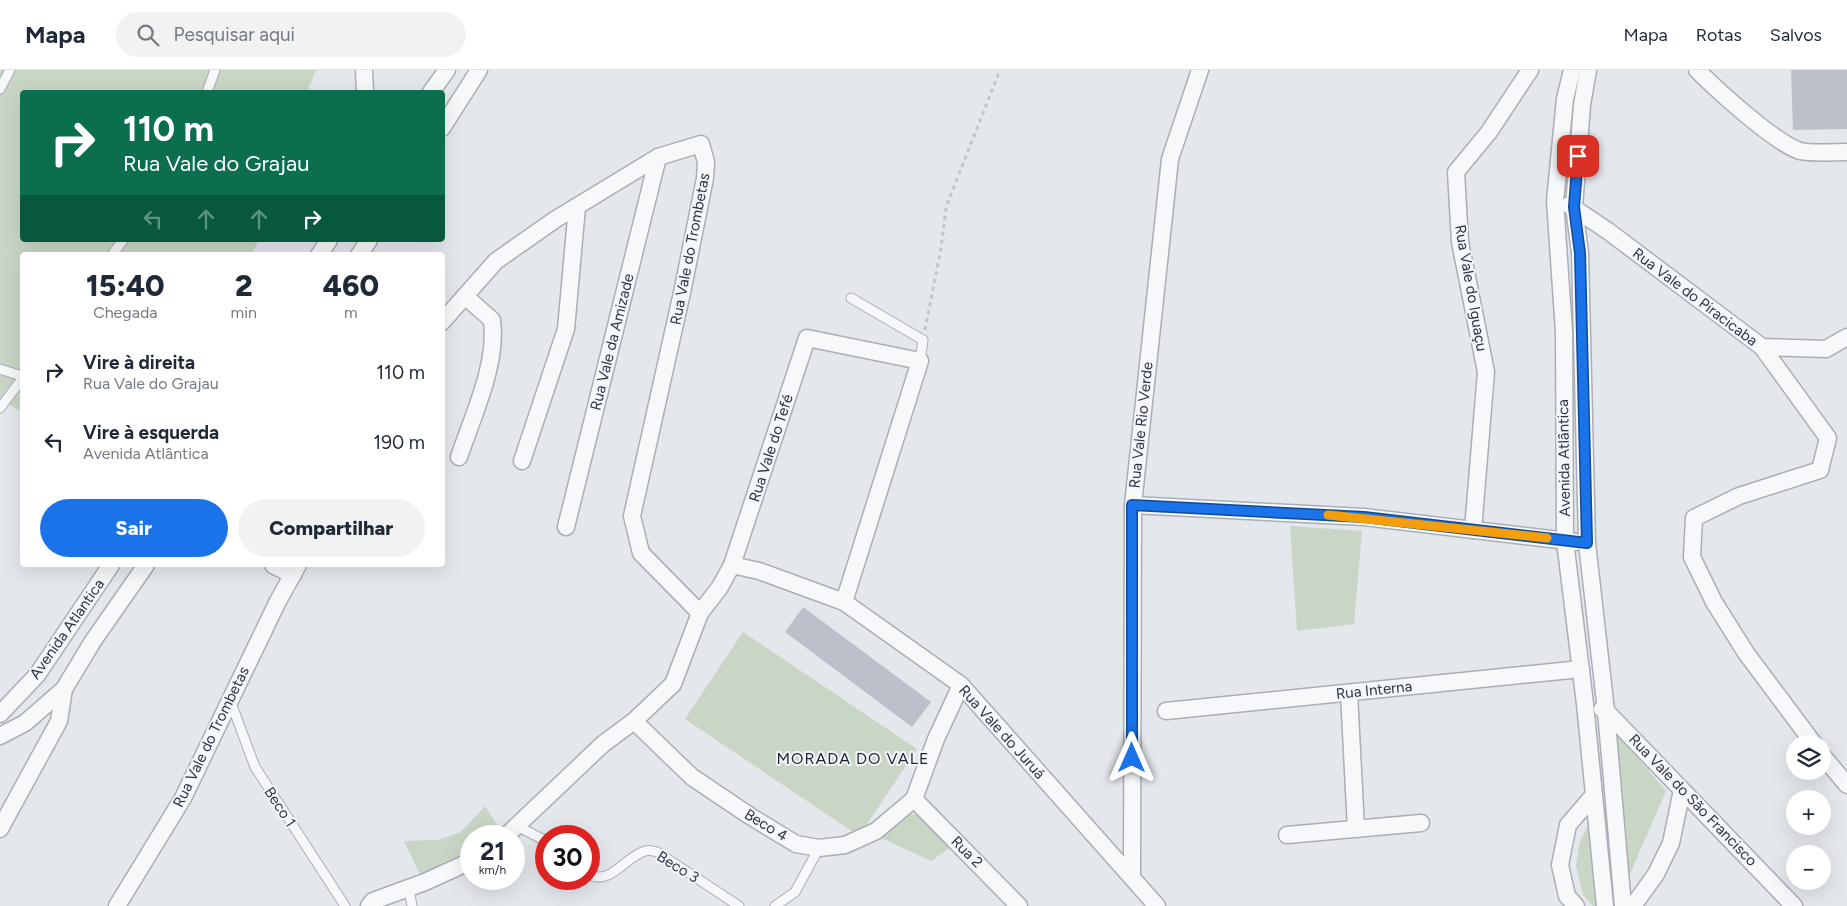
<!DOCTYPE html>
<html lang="pt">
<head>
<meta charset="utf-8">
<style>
	:root { --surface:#fff; --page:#f2f2f3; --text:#1f2937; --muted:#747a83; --line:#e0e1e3; --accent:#1a73e8 }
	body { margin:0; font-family:Figtree,sans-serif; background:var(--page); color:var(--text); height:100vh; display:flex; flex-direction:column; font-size:19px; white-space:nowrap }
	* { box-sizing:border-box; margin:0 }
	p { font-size:16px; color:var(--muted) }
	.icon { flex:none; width:28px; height:28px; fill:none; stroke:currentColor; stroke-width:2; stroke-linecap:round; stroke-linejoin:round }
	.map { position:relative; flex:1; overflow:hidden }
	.details { position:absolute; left:20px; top:182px; width:425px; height:315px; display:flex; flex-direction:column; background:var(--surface); border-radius:5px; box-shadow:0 5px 20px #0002 }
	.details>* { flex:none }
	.hud { position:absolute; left:20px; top:20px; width:425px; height:152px; border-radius:5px; box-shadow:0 5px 20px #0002; background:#0b6e4f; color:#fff; overflow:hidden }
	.buttons { position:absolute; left:1786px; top:665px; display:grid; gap:10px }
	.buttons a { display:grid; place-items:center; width:45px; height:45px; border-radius:50%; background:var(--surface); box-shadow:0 5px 20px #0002; font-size:25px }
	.speed { position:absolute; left:460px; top:755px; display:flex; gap:10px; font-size:25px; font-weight:700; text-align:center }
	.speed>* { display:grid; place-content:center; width:65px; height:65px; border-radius:50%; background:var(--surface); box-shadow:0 5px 20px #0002; line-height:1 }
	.speed small { font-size:12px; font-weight:400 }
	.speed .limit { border:8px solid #d22; background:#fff; color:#111 }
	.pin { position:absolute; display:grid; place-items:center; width:42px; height:42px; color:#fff; margin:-21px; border-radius:10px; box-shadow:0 2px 8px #0006 }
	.me { position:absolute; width:55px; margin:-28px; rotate:0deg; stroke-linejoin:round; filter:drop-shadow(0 0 4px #0008) }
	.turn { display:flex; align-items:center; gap:18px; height:105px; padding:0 20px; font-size:22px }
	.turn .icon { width:65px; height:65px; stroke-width:2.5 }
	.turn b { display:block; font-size:35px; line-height:42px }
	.lanes { display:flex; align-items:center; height:48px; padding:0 20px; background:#0003; justify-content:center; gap:25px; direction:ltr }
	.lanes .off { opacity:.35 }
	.eta { display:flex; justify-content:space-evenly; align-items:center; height:85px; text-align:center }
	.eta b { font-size:30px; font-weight:800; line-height:35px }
	.primary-button { display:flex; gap:10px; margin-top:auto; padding:10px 20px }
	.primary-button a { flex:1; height:58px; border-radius:30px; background:var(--accent); color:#fff; font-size:20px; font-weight:800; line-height:58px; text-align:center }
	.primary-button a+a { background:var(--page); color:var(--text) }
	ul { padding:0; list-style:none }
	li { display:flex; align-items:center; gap:15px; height:70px; padding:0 20px }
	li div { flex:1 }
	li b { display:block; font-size:19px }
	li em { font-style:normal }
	header { display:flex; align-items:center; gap:30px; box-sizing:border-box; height:70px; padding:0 25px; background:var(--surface); border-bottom:1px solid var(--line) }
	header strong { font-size:24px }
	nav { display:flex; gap:28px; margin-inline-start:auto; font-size:18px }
	.search { width:350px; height:45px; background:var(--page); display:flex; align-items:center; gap:12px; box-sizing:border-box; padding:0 18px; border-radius:28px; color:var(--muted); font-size:19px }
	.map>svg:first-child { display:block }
	.green { fill:#c9d6c5 }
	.building { fill:#bbc0ca }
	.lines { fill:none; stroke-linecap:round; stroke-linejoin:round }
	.lane-casing { stroke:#a9aeb7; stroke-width:11 }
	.street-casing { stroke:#a9aeb7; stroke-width:19 }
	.path { stroke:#c2c5cb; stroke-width:3; stroke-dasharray:4 4; stroke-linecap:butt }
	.lane { stroke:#f7f8fa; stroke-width:9 }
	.street { stroke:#f7f8fa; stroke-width:16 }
	.route-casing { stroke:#114b97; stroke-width:12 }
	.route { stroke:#1a73e8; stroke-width:9 }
	.slow { stroke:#f59e0b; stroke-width:9 }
	.labels { text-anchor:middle; stroke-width:4; stroke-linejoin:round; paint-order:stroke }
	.street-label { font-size:15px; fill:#2b3445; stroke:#f4f6f9 }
	.neighbourhood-label { font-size:16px; letter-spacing:1px; fill:#1d2536; stroke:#f4f6f9 }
</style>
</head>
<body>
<header>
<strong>Mapa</strong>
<div class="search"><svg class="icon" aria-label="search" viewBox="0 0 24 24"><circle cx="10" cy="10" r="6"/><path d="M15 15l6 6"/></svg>Pesquisar aqui</div>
<nav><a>Mapa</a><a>Rotas</a><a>Salvos</a></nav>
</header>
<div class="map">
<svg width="1847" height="836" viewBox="0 0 1847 836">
	<rect width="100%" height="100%" fill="#e4e7ec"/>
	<g class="green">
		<path d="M0,0h316l-9,22h-285v148h237l-8,15h-229v157l-22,-13z"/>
		<path d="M1290,456l72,5 -8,93 -57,7z"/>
		<path d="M743,562l174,117 -58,87 -174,-117z"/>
		<path d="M1608,652l58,69 -50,115h-23l-10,-11 -7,-29 4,-25 11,-22 24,-20z"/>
		<path d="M485,736l19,30h-33v23l-48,22 -19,-40 33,-1 24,-8z"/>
		<path d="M907,744l17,1 31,29 -24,17 -50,-23z"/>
	</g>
	<g class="building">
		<path d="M1791,0h56v59l-54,1z"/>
		<path d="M803,537l128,95 -19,25 -127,-95z"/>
	</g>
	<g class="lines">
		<defs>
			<g id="lane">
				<path d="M0,19l10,-19"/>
				<path d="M207,22l8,-22"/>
				<path d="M112,185l11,-15"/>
				<path d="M851,228l72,42 -3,21"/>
				<path d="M0,299l22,7"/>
				<path d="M0,338l22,-29"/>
				<path d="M230,630l25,67 90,139"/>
				<path d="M517,756l29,15"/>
				<path d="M589,805c22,10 36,-18 56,-24 3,-1 9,0 12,1l82,54"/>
				<path d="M409,819l3,17"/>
				<path d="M775,836l20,-14 24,-44"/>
			</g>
			<g id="street">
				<path d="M364,0l1,22"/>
				<path d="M1572,0l-7,29 -10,102 9,131 1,209 20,163 20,202"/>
				<path d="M1588,0l-6,35 -8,102 6,46 7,290 19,168 17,195"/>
				<path d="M1697,0c20,20 78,73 103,81 14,3 33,1 47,1"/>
				<path d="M431,22l16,-22"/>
				<path d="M442,58l37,-58"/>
				<path d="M1569,135l39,26 154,116 64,2 21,-12"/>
				<path d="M319,185l10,-15"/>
				<path d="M359,185l10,-15"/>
				<path d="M442,252l54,-61 60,-42 102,-62 43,-13 5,18 -1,16 -22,110 -51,228 9,37 59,60"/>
				<path d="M1762,277l66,91 -8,32 -81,26 -45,22 -2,39 22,45 32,51 68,91"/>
				<path d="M459,387c14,-42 39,-93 33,-137l-26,-23"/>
				<path d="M522,391l44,-132 11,-122"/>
				<path d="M1133,435l231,12 212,25"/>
				<path d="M566,457l92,-370"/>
				<path d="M1473,460l13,-158 -26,-130 -4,-70 33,-40 41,-62"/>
				<path d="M273,495l20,10"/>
				<path d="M732,495l27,6 85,31 117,83 196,221"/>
				<path d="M1349,623l7,136"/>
				<path d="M1602,639l4,2 188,195"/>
				<path d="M1166,641l415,-42"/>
				<path d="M0,644l37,-39 74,-110"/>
				<path d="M634,651l58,56 58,39 46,28 23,4 26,-3 31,-14 38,-32 22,-60 25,-54"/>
				<path d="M0,666l25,-13 39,-34 29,-48 53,-76"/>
				<path d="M1822,685l25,30"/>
				<path d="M914,729l105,107"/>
				<path d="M0,759l59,-108 5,-32"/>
				<path d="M1287,765l134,-12"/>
				<path d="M506,766l97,-92 31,-23 39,-37 27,-71 20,-26 12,-22 75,-227 113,23 -76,241"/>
				<path d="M1132,806l1,-371 37,-346 30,-89"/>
				<path d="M117,836l66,-108 95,-197 20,-36"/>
				<path d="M369,836l4,-5 52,-19 46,-21"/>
				<path d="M1576,836l-9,-10 -7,-31 8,-40 25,-29"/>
				<path d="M1633,836l23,-32 15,-31 11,-53"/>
			</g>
		</defs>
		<use href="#lane" class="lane-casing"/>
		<use href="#street" class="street-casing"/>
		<path class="path" d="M925,260l16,-82 5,-41 54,-137"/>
		<use href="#lane" class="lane"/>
		<use href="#street" class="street"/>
	</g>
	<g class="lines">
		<defs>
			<path id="route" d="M1132,688v-253l232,12 223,26 -7,-290 -6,-46 4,-51"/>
		</defs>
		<use href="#route" class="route-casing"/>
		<use href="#route" class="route"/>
		<path class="slow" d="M1328,445l219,23"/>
	</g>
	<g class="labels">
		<g class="street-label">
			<text transform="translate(690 179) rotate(-79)" y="5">Rua Vale do Trombetas</text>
			<text transform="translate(1471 218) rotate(80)" y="5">Rua Vale do Iguaçu</text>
			<text transform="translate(1695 227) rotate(37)" y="5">Rua Vale do Piracicaba</text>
			<text transform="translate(612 272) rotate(-76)" y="5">Rua Vale da Amizade</text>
			<text transform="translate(1141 355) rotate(-84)" y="5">Rua Vale Rio Verde</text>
			<text transform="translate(771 378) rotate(-72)" y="5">Rua Vale do Tefé</text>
			<text transform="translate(1564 388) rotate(-91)" y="5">Avenida Atlântica</text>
			<text transform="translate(67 559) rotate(-55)" y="5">Avenida Atlantica</text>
			<text transform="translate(1374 620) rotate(-6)" y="5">Rua Interna</text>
			<text transform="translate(1002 662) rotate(48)" y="5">Rua Vale do Juruá</text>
			<text transform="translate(211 667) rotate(-64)" y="5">Rua Vale do Trombetas</text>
			<text transform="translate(1693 730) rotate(46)" y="5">Rua Vale do São Francisco</text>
			<text transform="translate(280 737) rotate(57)" y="5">Beco 1</text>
			<text transform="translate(766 755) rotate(31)" y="5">Beco 4</text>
			<text transform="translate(967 782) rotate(45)" y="5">Rua 2</text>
			<text transform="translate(678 797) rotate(32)" y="5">Beco 3</text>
		</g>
		<g class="neighbourhood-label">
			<text x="853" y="694">MORADA DO VALE</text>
		</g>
	</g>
</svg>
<div class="buttons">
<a><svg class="icon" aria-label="layers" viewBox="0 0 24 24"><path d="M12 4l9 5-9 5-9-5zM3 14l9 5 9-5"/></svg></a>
<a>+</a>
<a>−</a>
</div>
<div class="speed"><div>21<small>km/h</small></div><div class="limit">30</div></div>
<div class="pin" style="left:1578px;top:86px;background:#d93025"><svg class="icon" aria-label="arrive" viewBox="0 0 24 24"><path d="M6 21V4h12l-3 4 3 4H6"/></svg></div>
<svg class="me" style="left:1132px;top:688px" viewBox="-20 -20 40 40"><path d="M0-17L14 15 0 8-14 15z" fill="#1a73e8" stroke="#fff" stroke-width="4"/></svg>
<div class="hud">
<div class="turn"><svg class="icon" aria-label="right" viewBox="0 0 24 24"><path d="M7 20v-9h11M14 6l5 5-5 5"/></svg><div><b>110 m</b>Rua Vale do Grajau</div></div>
<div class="lanes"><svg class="icon off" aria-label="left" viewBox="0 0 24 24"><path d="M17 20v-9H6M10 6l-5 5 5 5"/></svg><svg class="icon off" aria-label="ahead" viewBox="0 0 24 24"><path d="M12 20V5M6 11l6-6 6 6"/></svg><svg class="icon off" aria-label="ahead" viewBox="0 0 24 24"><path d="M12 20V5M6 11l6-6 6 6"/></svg><svg class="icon" aria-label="right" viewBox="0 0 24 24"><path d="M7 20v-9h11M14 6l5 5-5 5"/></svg></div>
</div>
<section class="details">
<div class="eta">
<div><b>15:40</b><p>Chegada</p></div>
<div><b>2</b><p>min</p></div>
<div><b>460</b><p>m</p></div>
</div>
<ul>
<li><svg class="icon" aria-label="right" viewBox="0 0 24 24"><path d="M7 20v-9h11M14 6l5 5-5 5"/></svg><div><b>Vire à direita</b><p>Rua Vale do Grajau</p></div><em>110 m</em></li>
<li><svg class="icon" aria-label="left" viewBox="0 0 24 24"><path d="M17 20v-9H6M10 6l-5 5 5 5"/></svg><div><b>Vire à esquerda</b><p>Avenida Atlântica</p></div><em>190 m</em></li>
</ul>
<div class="primary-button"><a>Sair</a><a>Compartilhar</a></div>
</section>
</div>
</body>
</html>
